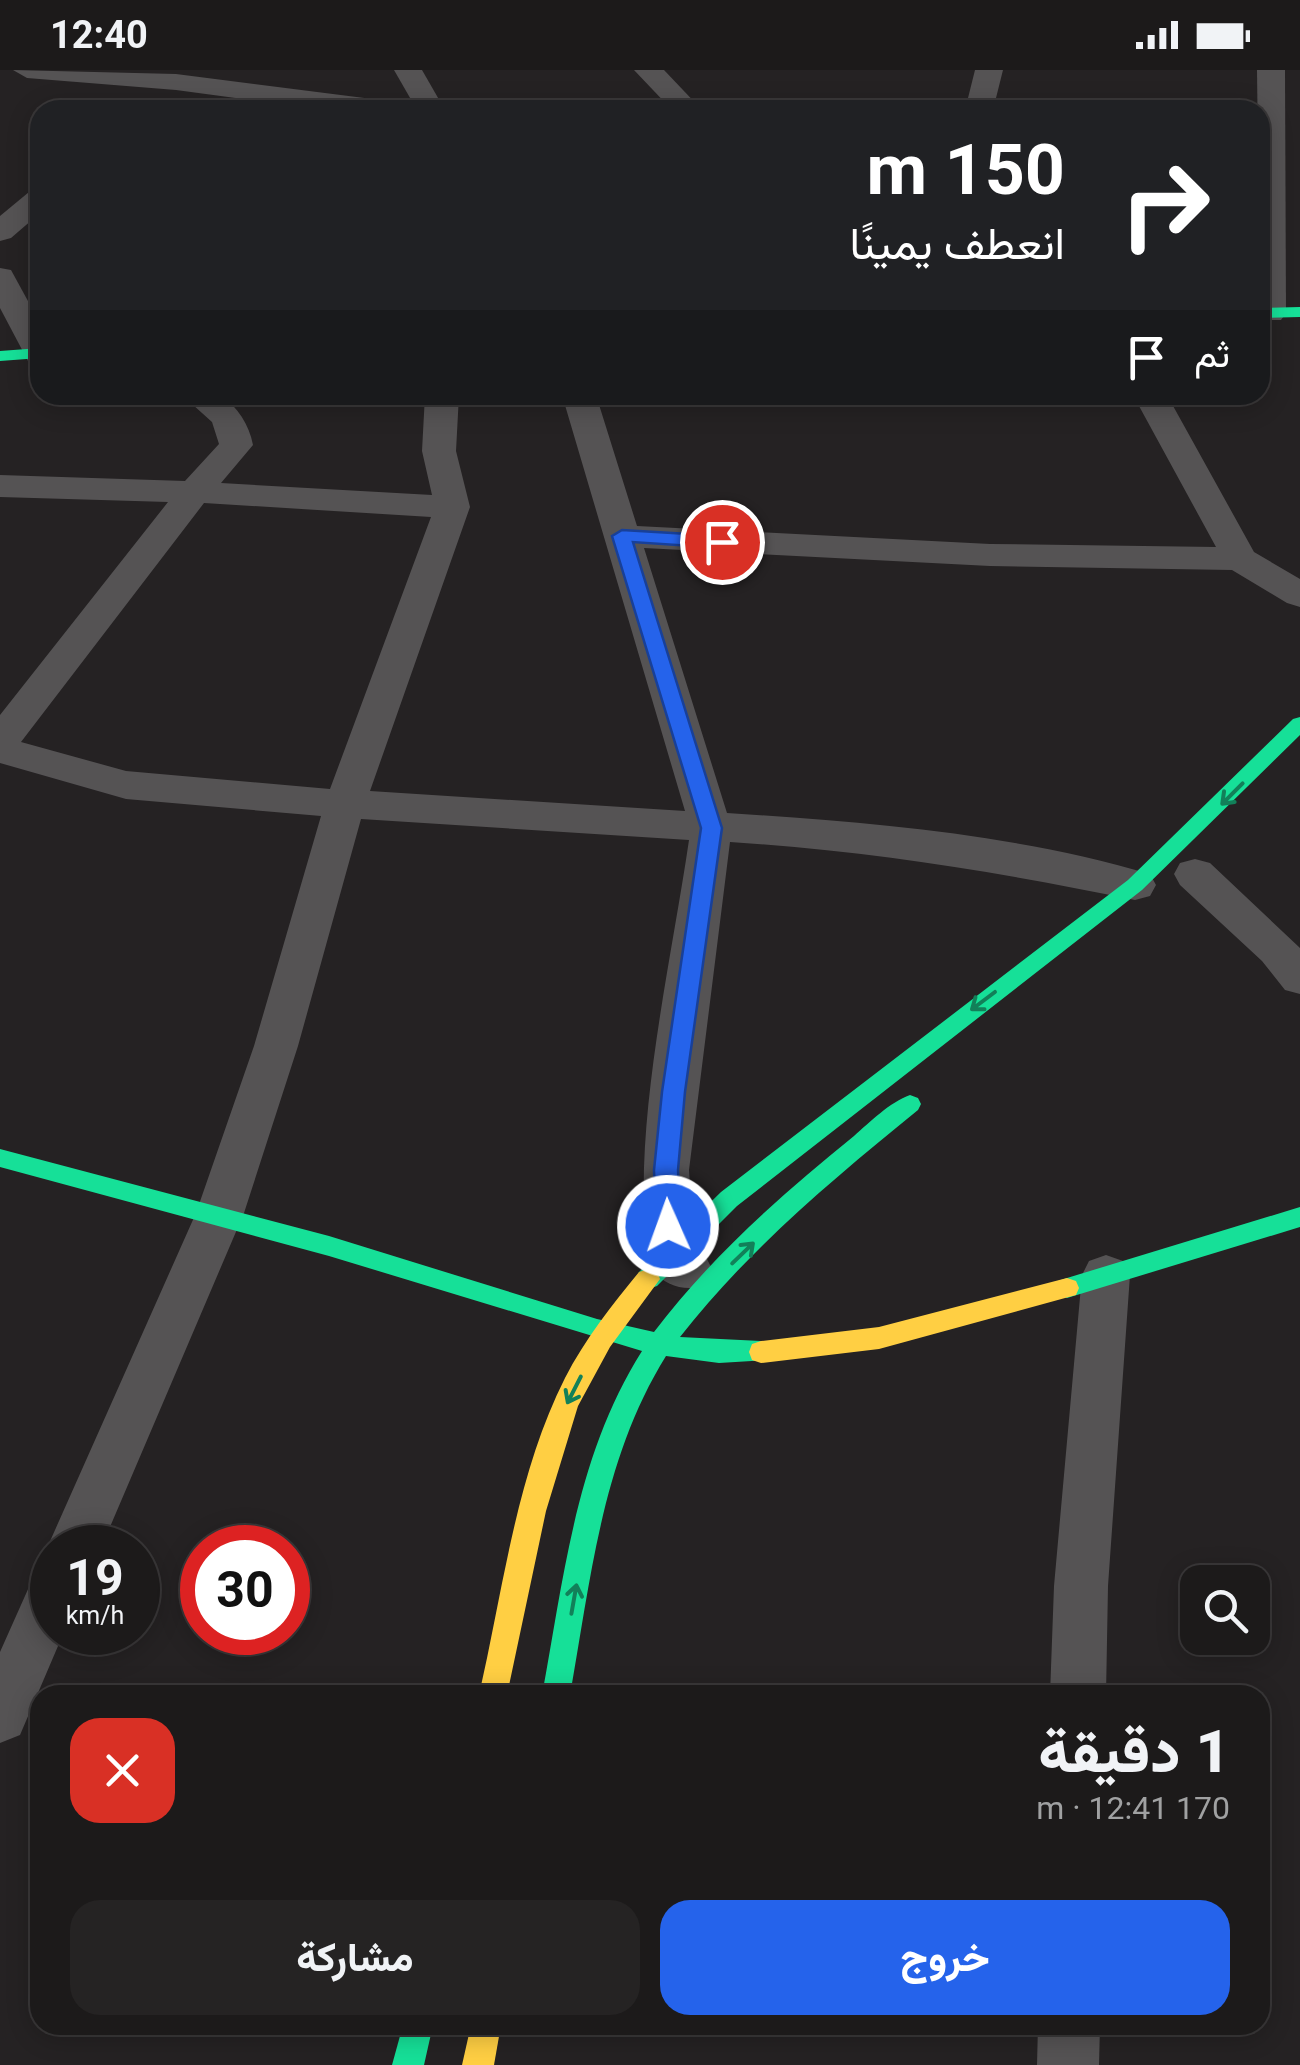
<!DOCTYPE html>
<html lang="ar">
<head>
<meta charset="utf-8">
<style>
	:root { --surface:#1c1a1a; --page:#252323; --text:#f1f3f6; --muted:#a0a1a2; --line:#3a3839; --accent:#2563eb }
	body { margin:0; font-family:Roboto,Vazirmatn,sans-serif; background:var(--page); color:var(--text); direction:rtl; height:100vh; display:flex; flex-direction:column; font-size:38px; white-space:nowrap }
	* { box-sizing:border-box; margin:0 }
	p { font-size:32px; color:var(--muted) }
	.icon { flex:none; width:55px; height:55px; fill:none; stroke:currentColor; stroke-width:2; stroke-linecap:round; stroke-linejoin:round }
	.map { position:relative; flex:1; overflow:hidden; direction:ltr }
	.panel { position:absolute; left:30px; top:1615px; width:1240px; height:350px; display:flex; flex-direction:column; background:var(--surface); border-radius:30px; box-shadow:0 5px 25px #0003,0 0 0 2px var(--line); direction:rtl }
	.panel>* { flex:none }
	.banner { position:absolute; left:30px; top:30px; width:1240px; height:305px; border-radius:30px; box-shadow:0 5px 25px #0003,0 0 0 2px var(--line); direction:rtl; background:#202124; color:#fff; overflow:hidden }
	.buttons { position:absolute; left:1180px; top:1495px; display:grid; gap:20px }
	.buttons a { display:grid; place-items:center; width:90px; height:90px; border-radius:20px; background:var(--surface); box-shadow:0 5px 25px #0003,0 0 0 2px var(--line); font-size:50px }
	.speed { position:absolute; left:30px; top:1455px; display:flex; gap:20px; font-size:50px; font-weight:700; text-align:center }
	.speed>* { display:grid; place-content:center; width:130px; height:130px; border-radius:50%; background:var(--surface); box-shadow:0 5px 25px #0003,0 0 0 2px var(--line); line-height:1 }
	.speed small { font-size:25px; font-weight:400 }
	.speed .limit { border:15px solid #d22; background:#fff; color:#111 }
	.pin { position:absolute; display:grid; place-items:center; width:85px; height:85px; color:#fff; margin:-42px; border:5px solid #fff; border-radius:50%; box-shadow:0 2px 10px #0007 }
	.me { position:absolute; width:110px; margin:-55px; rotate:358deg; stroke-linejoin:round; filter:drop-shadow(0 0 8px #0008) }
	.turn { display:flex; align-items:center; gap:35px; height:210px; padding:0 40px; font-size:45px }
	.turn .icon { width:130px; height:130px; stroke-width:2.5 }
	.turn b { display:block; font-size:70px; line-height:85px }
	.then { display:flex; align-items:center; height:95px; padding:0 40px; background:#0003; gap:20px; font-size:38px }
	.round { display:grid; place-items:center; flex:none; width:105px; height:105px; border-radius:30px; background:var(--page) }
	.overview { display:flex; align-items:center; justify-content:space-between; height:170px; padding:0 40px }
	h1 { font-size:60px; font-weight:800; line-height:75px }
	.action { display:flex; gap:20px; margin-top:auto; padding:20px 40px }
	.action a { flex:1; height:115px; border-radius:30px; background:var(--accent); color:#fff; font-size:40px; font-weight:800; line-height:115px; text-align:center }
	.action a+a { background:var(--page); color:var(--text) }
	.status { display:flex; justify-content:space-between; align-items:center; height:70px; padding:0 50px; background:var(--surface); direction:ltr }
	.status svg { height:28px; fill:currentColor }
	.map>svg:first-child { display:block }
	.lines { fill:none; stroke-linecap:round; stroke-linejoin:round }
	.street { fill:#555354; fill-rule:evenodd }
	.fast { fill:#16e098; fill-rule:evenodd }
	.slow { fill:#ffcf43; fill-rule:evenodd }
	.oneway { stroke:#128059 }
	.route { fill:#2563eb; stroke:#184099; stroke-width:2.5 }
</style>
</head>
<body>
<div class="status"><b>12:40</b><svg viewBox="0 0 49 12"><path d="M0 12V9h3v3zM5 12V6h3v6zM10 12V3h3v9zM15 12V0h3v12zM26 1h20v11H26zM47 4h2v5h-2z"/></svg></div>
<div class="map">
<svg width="1300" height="1995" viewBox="0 0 1300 1995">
	<rect width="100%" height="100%" fill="#252223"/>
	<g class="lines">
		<g class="street">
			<path d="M13,0l163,4 212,27 10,3 4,6h-78l-148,-20 -149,-12z"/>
			<path d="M394,0h28l23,40h-28z"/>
			<path d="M634,0h30l38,40h-30z"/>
			<path d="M975,0h28l-10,40h-28z"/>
			<path d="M1257,0h28l1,243 -5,7h-21z"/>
			<path d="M40,119v24l-29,25 -11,3v-25l29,-24z"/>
			<path d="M0,198l11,2 29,53v41l-12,-3 -28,-53z"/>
			<path d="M182,325h39c17,13 28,29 32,50l-32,38 211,12 -10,-44 3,-56h34l-3,56 14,56 -100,284 315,20 -123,-416h34l41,131 353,18 226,3 -83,-152h34l87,157 46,27v28l-13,-4 -55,-33 -242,-4 -346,-18 83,265c139,9 289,21 423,61l6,11 -6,11 -15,4c-136,-28 -266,-49 -405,-58l-41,328 5,76 12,11 7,14 -7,14c-23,9 -52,-2 -60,-29 -4,-14 -1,-32 -2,-46 -4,-116 28,-254 45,-370l-328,-21 -63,227 -54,167 -143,335h-49v11l-5,-11 149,-335 58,-167 67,-230 -195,-17 -126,-36v-48l168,-213 -168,-5v-22l185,6 34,-37 -7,-22zM204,433l227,14 -101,272 -204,-18 -105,-29z"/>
			<path d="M1195,789l15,4 90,85v46l-15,-4 -23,-29 -82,-76 -6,-11 6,-11z"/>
			<path d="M1106,1185l17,6 7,14 -22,311 -2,109h-56l4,-109 28,-311 7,-14z"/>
			<path d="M52,1501v61h12l-44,103 -20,8v-91l33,-74z"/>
			<path d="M1038,1955h62l-1,40h-62z"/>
		</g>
		<g class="fast">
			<path d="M1300,237v10l-40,1v-10z"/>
			<path d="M40,278v10l-40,3v-10z"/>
			<path d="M1300,647v18l-158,155 -405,316 -80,80 -9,3 -9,-3 -3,-7 3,-7 82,-80 407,-312 165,-161z"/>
			<path d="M910,1025l8,3 3,6 -3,6c-86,70 -170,140 -238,227l81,4 9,3 3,8 -3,8 -51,3 -53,-7c-64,103 -75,222 -96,339h-28c22,-118 34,-240 100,-344l-313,-95 -329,-89v-18l329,87 268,83 57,13c57,-75 127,-137 200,-196 16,-14 36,-34 56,-41z"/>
			<path d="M1300,1137v20l-233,71 -9,-3 -3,-7 3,-7 9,-3z"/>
			<path d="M403,1955h30l-9,40h-32z"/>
		</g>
		<g class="slow">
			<path d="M648,1199l9,3 3,7 -50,68 -32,59 -32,105 -39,184h-28c24,-105 37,-220 86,-317 20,-39 47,-73 74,-106z"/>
			<path d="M1067,1208l9,3 3,7 -3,7 -197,54 -118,14 -9,-3 -3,-8 3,-8 9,-3 118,-14z"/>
			<path d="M471,1955h30l-7,40h-32z"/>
		</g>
	</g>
	<defs><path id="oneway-shaft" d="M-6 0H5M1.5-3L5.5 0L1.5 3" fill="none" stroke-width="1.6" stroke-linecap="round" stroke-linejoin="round" transform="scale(2.5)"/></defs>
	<g class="oneway">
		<use href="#oneway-shaft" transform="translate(1232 724) rotate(135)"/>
		<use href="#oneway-shaft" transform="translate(983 931) rotate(143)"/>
		<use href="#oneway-shaft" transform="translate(743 1183) rotate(-44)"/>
		<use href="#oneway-shaft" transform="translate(574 1320) rotate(117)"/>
		<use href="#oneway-shaft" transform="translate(574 1529) rotate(-80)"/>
	</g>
	<path class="route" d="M622,460l100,6 9,6 -9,6 -89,-6 89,286 -37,264 -7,78 3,56 -4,8h-17l-4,-8 -2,-56 8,-78 39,-264 -89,-292z"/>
</svg>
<div class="buttons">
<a><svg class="icon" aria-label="search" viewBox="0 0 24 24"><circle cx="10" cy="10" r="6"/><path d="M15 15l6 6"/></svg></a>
</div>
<div class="speed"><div>19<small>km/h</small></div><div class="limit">30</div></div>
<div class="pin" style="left:722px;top:472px;background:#d93025"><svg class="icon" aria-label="arrive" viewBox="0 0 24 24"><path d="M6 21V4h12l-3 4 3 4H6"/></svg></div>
<svg class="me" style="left:668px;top:1156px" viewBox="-20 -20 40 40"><circle r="17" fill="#2563eb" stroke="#fff" stroke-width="3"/><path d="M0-11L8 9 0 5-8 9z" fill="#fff"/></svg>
<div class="banner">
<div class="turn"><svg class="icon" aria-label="right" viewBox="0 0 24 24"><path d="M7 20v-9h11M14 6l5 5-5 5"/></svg><div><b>150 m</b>انعطف يمينًا</div></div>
<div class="then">ثم<svg class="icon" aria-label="arrive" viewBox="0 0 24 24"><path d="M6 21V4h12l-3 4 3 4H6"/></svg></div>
</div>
<section class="panel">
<div class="overview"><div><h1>1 دقيقة</h1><p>170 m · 12:41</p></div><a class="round" style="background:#d93025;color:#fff"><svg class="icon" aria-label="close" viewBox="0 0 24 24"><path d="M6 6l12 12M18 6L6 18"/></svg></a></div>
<div class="action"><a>خروج</a><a>مشاركة</a></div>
</section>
</div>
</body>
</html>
